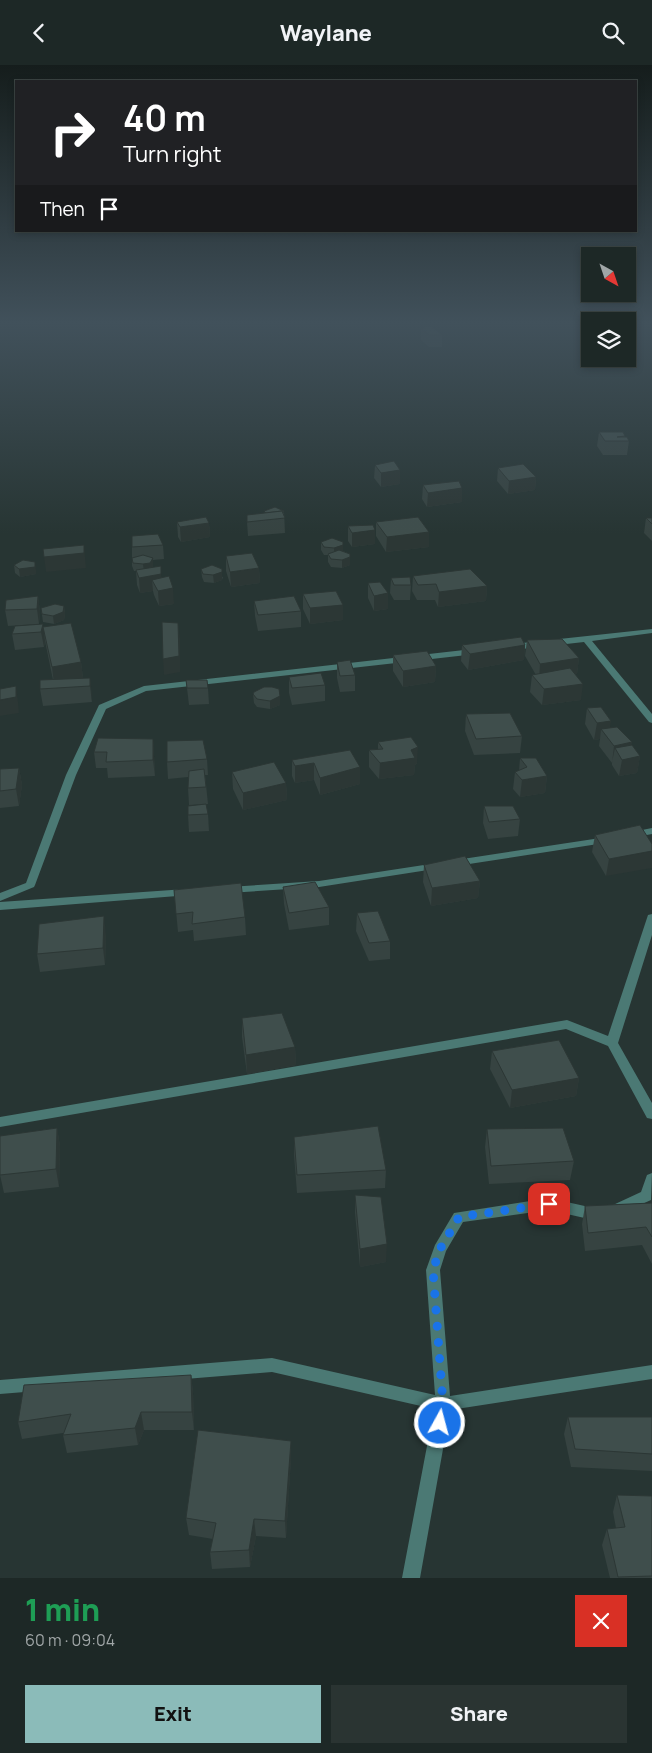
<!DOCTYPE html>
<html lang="en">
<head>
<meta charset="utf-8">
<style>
	:root { --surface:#1d2826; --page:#2a3432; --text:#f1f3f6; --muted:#a0a6a7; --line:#3b4443; --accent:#8bbbb9 }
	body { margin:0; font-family:Manrope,sans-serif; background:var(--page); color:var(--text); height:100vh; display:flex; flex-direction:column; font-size:19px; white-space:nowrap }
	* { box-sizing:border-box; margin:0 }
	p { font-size:16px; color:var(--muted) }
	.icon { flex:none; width:28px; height:28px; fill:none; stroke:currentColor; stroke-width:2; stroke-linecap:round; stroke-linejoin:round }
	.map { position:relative; height:1513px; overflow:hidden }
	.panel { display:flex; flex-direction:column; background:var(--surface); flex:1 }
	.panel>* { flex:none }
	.top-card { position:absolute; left:15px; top:15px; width:622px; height:152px; border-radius:0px; box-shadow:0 2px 8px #0003,0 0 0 1px var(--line); background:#202124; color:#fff; overflow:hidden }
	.needle { width:32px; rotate:140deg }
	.buttons { position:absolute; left:581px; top:182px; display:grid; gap:10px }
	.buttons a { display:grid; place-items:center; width:55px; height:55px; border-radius:0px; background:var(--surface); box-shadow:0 2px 8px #0003,0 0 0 1px var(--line); font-size:25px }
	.pin { position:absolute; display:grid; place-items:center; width:42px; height:42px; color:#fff; margin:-21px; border-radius:10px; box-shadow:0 2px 8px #0006 }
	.me { position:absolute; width:55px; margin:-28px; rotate:7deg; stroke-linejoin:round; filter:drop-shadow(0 0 4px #0008) }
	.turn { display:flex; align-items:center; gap:18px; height:105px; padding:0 25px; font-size:22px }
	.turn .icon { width:65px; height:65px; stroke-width:2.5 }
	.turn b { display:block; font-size:35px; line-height:42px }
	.then { display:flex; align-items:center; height:48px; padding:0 25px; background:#0003; gap:10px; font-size:19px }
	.round { display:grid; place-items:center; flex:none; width:52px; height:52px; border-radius:0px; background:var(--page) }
	.overview { display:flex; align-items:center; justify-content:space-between; height:85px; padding:0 25px }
	h1 { font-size:30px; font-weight:800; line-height:38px; color:#1e9e55 }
	.button { display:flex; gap:10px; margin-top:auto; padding:10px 25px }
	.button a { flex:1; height:58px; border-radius:0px; background:var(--accent); color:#111; font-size:20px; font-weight:800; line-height:58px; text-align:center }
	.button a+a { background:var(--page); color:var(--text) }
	header { display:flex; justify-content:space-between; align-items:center; height:65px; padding:0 25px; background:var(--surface); font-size:22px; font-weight:800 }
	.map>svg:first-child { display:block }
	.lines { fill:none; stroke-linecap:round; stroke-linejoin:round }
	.minor { fill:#4b7974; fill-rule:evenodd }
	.wall { fill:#364341 }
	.shaded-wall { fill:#2c3735 }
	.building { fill:#3f4e4c; stroke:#2c3735 }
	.route { stroke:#1a73e8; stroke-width:9; stroke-dasharray:0 16.2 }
</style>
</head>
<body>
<header><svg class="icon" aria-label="back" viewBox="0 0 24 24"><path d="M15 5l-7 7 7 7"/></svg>Waylane<svg class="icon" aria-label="search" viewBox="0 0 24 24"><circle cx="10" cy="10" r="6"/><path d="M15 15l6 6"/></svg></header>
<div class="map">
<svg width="652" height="1513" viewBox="0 0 652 1513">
	<rect width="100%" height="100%" fill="#273533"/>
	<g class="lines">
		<g class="minor">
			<path d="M652,564v4l-60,8 60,73v9l-3,-1 -65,-80 -71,8 -4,-3 4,-3z"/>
			<path d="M473,584l4,3 -1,2 -330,37 -40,18 -30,66 -41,110 -1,2 -34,14v-8l26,-10 40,-108 33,-70 45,-19z"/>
			<path d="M652,763v6l-21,4 -5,-3 1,-2z"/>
			<path d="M607,772l5,3 -1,2 -155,24 -5,-3 5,-3z"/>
			<path d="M437,798l5,3 -1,2 -122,19 -91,6 -5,-3 5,-3 91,-6z"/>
			<path d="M186,824l4,2 1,2 -1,2 -190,15v-8z"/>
			<path d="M652,849v21l-34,108 34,60v16l-5,-1 -39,-72 -42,-17 -566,98v-10l567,-97 41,16 39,-118 1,-3z"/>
			<path d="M652,1108l-1,27 -33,15 -5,-2 -2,-4 2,-4 28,-13 6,-17z"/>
			<path d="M549,1133l49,11 5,2 2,4 -2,4 -5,2 -49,-11 -86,12 -17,29 -6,19 10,126 202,-31v14l-202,31 -30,168h-18l32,-169 -162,-37 -272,22v-14l272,-22 163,37 -9,-125 9,-25 19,-32z"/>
		</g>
	</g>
	<g class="wall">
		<path d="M421,263l21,7v12h-13l-8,-7z"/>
		<path d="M599,367l26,4v1l4,4 -2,14h-24l-6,-9z"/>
		<path d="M375,400l25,19 -19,3 -7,-9z"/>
		<path d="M498,403l38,9 -1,13 -27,4 -11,-13z"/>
		<path d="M423,420l39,17 -35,5 -5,-8z"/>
		<path d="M264,446h20l1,22 -37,3 -1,-14 18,-9z"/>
		<path d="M646,453h6v23l-8,-8z"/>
		<path d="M177,457l32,1 1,14 -29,5 -3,-5z"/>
		<path d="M376,457l53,10v15l-43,5 -10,-16z"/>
		<path d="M348,461l27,18 -23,3 -4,-6z"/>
		<path d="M321,477l29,12v11l-8,3 -11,-1 -3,-5v-7h-4l-3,-5z"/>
		<path d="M163,480l1,14 -11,1v6l-1,2 10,10 12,26 -15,2 -5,-11 -1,-4 -13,2 -3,-8 -1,-14h-2l-2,-5v-19z"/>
		<path d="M226,491l33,12 1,15 -29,4 -5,-16z"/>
		<path d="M14,500l22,5v4l-16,3 -5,-4z"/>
		<path d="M201,504l22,8 -1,3 -8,3 -10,-1 -2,-5z"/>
		<path d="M413,511l74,10 -1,15 -48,6 -3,-7h-18l-5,-9z"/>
		<path d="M391,513l20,7 -1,15h-16l-4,-7z"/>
		<path d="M368,518l20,26 -14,2 -6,-13z"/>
		<path d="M303,529l40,26 -33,4 -7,-15z"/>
		<path d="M38,531l2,16 -1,12 -31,2 -3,-16z"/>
		<path d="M254,536l47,10v16l-43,4 -3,-15z"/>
		<path d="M64,541l1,8 -1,6 -10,4 -11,-2 -2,-14z"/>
		<path d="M43,559v3l38,35 2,16h7l2,24 -49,4 -3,-17 13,-9 -8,-39 -1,6 -29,3 -3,-16z"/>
		<path d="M527,575l52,18 -2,16h-2l6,26 -39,5 -12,-13 2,-17h4l-11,-19z"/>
		<path d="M462,580h63l-1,15 -56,10 -7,-9z"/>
		<path d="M393,590l43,11 -1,16 -32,5 -10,-16z"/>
		<path d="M337,597l18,13v16l-15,1 -3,-14z"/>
		<path d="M289,612l36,8v16l-33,4 -3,-12z"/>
		<path d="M186,615l22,8 1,16 -20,1z"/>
		<path d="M253,629l27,11 -10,4 -13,-2 -3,-4z"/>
		<path d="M587,643l23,20 22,14 -1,3 9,11 -3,17 -18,3 -7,-11v-3v1l-13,-17 1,-7 -6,1 -9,-16z"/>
		<path d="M466,649l56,22 -2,17 -46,2 -9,-24z"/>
		<path d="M153,674l1,17 1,20 -47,2 -1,-10h-11l-2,-16z"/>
		<path d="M378,677l39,21 -2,2 -1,10 -35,4 -10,-12v-17l9,-1z"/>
		<path d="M520,693l27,18 -2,17 -25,4 -7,-8 2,-17 4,-1z"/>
		<path d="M207,694l1,16h-3l3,29 -19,1 -1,-17v-11l-20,2 -1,-17z"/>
		<path d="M292,695l68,7v17l-40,11 -6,-15 -19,3 -3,-7z"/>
		<path d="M19,703l3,17 -3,21 -19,2v-39z"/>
		<path d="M232,707l54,11 1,17 -44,10 -10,-21z"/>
		<path d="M484,741l36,13 -2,17 -30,3 -5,-16z"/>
		<path d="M208,749l1,17 -20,1 -1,-17z"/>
		<path d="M640,760l-34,51 -14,-24 3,-17z"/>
		<path d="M424,800l56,16 -2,17 -47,8 -8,-24z"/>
		<path d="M283,822l46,20v18l-40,5 -5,-26z"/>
		<path d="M174,825l71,27 1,18 -52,6 -1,-11 -15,2z"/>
		<path d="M357,848l33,28v18l-21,2 -13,-30z"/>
		<path d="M106,869l-1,31 -65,7 -3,-18z"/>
		<path d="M242,953l53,29 1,18 -49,9 -5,-37z"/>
		<path d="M492,986l87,27 -3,18 -66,12 -20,-39z"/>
		<path d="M57,1063l3,18 -1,41 -55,6 -4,-18z"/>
		<path d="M487,1064l87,32 -4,19 -81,4 -4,-37z"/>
		<path d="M294,1072l92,33 -1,18 -88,5 -3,-38z"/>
		<path d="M355,1130l31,67 -26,5 -5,-54z"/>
		<path d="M652,1138v61l-10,-19 -57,6 -3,-27 3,-18z"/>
		<path d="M191,1310l2,17 1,38h-50l-6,15 -71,8 -4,-18v-2l-41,6 -4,-17z"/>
		<path d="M568,1352h84v54l-81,-4 -7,-33z"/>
		<path d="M291,1376v17l-5,80 -30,-2 -6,31 -38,2 -2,-17 3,-13 -24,-4 -3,-17z"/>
		<path d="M617,1430l35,1v82h-42l-8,-33 5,-16 9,-1 -3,-16z"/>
	</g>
	<g class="shaded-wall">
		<path d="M400,405v14l-19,3v-14z"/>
		<path d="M536,412l-1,13 -27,4 1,-13z"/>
		<path d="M462,423v14l-35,5 1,-14z"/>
		<path d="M209,458l1,14 -29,5 -1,-15z"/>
		<path d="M375,465v14l-23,3v-14z"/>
		<path d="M429,467v15l-43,5 1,-15z"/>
		<path d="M84,480l2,23 -40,4 -2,-15z"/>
		<path d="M343,480v8l-9,3v-8z"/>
		<path d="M350,492v8l-8,3v-8z"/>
		<path d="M153,493v8l-3,4 -6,2 -1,-8z"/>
		<path d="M35,497l1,8v4l-16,3 -1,-8z"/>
		<path d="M259,503l1,15 -29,4 -1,-15z"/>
		<path d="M222,504v11l-8,3 -1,-8z"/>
		<path d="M161,509l2,15 -11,-9 1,11 -13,2 -1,-15z"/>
		<path d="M487,521l-1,15 -48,6 1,-15z"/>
		<path d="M173,523l1,16 -15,2 -1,-15z"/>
		<path d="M388,528v16l-14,2v-15z"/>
		<path d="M38,531l2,16 -1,12 -2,-15z"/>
		<path d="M343,540v15l-33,4v-16z"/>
		<path d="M64,541l1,8 -1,6 -10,4 -1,-8z"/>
		<path d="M178,558l2,15v34l-16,3 -1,-16z"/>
		<path d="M43,559l2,17 -1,6 -3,-15z"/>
		<path d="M525,580l-1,15 -56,10 2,-16z"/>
		<path d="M579,593l-2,16 -38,6 1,-16z"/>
		<path d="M81,597l2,16 -29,5 -2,-16z"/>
		<path d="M436,601l-1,16 -32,5v-16z"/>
		<path d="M90,613l2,16v8l-2,-16z"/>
		<path d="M583,619l-2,16 -39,5 2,-16z"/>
		<path d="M16,621l2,16 1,11 -19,3v-16z"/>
		<path d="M280,631v9l-10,4v-8z"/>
		<path d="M611,656l-3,17 -7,-9 -1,10 -6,1 3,-17z"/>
		<path d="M153,674l1,17 1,20 -2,-16z"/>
		<path d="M632,677l-3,16 11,-2 -3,17 -18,3 3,-16 -7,-12 -3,14v1l2,-17z"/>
		<path d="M418,682l-1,16 -2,2 -1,10 -35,4 1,-16z"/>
		<path d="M314,698v17l-19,3v-17z"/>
		<path d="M360,702v17l-40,11v-17z"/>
		<path d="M19,703l3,17 -3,21 -3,-17z"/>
		<path d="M547,711l-2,17 -25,4 2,-17z"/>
		<path d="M286,718l1,17 -44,10v-17z"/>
		<path d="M652,786v17l-46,8 3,-17z"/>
		<path d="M480,816l-2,17 -47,8 1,-18z"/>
		<path d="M104,851l2,18 -1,31 -2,-17z"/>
		<path d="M295,982l1,18 -49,9 -1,-19z"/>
		<path d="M579,1013l-3,18 -66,12 2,-18z"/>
		<path d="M57,1063l3,18 -1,41 -3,-18z"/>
		<path d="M387,1179l-1,18 -26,5v-18z"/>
		<path d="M191,1310l2,17 1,38 -2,-18z"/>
		<path d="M141,1347l3,18 -6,15 -3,-17z"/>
		<path d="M291,1376v17l-5,80 -1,-17z"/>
		<path d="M254,1454l2,17 -6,31 -1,-17z"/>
	</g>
	<g class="building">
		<path d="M431,261l11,9h-13l-8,-7z"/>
		<path d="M599,367h24l2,4 -8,1h10l2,4h-24z"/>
		<path d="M394,396l6,9 -19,3 -6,-8z"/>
		<path d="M523,399l13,13 -27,4 -11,-13z"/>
		<path d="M459,416l3,7 -34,5 -5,-8z"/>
		<path d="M275,442l9,4 -1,2 -1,-2 -16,2 -2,-2z"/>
		<path d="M282,446l3,7 -38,4v-7z"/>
		<path d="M206,452l3,6 -29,4 -3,-5z"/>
		<path d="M418,452l11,15 -42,5 -11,-15z"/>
		<path d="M646,453h6v6z"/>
		<path d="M373,460l2,5 -23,3 -4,-7z"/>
		<path d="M158,469l5,11 -31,2v-11z"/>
		<path d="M332,473l11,4v3l-9,3 -10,-1 -3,-5z"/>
		<path d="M84,480v8l-40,4 -1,-8z"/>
		<path d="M339,485l11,4v3l-8,3 -11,-1 -3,-5z"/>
		<path d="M252,488l7,15 -29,4 -4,-16z"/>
		<path d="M143,490l10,3 -3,5 -7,1 -10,-1 -1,-5z"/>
		<path d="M23,495l12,2v5l-16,2 -5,-4z"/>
		<path d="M212,500l10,4v3l-9,3 -10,-1 -2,-5z"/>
		<path d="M161,501v8l-22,4 -3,-8z"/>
		<path d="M470,504l17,17 -48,6 -3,-8 -18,1 -5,-9z"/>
		<path d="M169,511l4,12 -15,3 -6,-11z"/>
		<path d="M410,512l1,8h-17l-3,-7z"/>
		<path d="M380,517l8,11 -14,3 -6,-13z"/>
		<path d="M336,526l7,14 -33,3 -7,-14z"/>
		<path d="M38,531l-1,13 -32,1 1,-10z"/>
		<path d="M294,531l7,15 -43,4 -4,-14z"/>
		<path d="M55,539l9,2 -1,6 -10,4 -11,-2 -1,-6z"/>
		<path d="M162,557l16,1 1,33 -16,3z"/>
		<path d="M71,558l10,39 -29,5 -9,-40z"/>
		<path d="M43,559l-2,8 -29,2 3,-8z"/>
		<path d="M521,572l4,8 -55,9 -8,-9z"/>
		<path d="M562,574l17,19 -39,6 -13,-24z"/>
		<path d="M427,586l9,15 -33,5 -10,-16z"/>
		<path d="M350,595l5,15 -15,1 -3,-14z"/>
		<path d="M570,603l13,16 -39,5 -12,-14z"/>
		<path d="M321,608l4,12 -33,3 -3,-11z"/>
		<path d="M90,613v8l-50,3v-9z"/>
		<path d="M186,615h21l1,8h-21z"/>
		<path d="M16,621v11l-16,3v-11z"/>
		<path d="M264,622h8l7,2 1,7 -10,5 -13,-2 -4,-5 1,-2z"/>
		<path d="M601,642l10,14 -14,2 -10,-15z"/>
		<path d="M510,648l12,23 -46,3 -10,-25z"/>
		<path d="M617,662l15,15 -18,4 -13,-17z"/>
		<path d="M411,672l7,10 -7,3 4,8 -35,5 -11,-13 14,-1 -5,-7z"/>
		<path d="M98,673l55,1v21l-47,2 1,-10h-13z"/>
		<path d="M203,675l4,19 -40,3v-21z"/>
		<path d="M632,680l8,11 -18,4 -7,-12z"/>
		<path d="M350,685l10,17 -40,11 -6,-15 -19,3 -3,-6z"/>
		<path d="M520,693h16l11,18 -25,4 -7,-8 12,-5z"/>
		<path d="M274,697l12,21 -43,10 -11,-21z"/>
		<path d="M19,703l-3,21 -16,2v-22z"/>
		<path d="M204,704l2,18 -18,1 1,-17z"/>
		<path d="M206,739l2,10 -20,1v-9z"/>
		<path d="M484,741h29l7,13 -31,3z"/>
		<path d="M640,760l12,19v7l-43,8 -14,-24z"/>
		<path d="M465,791l15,25 -48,7 -8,-23z"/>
		<path d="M315,817l14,25 -40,6 -6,-26z"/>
		<path d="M241,818l4,34 -53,7 1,-12 -17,2 -2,-24z"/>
		<path d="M378,846l12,30 -21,2 -12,-30z"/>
		<path d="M104,851l-1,32 -66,6 2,-30z"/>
		<path d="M282,948l13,34 -49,8 -4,-37z"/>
		<path d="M559,975l20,38 -67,12 -20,-39z"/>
		<path d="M378,1061l8,44 -89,5 -3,-38z"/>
		<path d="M57,1063l-1,41 -56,6v-39z"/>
		<path d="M563,1063l11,33 -83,5 -4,-37z"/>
		<path d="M355,1130l26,2 6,47 -27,5z"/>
		<path d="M652,1138v34l-6,-10 -58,6 -3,-27z"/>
		<path d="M191,1310l1,37h-51l-6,16 -72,7 8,-21 -53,8 6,-37z"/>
		<path d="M568,1352h84v37l-77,-5z"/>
		<path d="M198,1365l93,11 -6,80 -31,-2 -5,31 -39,2 6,-29 -30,-5z"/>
		<path d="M617,1430l35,1v80l-34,1 -11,-48 18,-2z"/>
	</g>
	<linearGradient id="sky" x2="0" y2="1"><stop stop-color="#151d1c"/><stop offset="0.55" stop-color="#41515b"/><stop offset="1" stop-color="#41515b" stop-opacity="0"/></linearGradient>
	<rect width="652" height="469" fill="url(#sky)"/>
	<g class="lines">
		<path class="route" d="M440,1358l3,-19 -10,-134 7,-21 19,-32 90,-13"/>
	</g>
</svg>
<div class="buttons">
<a><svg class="needle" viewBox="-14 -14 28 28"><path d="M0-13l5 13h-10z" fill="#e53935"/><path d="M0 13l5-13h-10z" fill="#a0a6a7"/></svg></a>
<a><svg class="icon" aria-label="layers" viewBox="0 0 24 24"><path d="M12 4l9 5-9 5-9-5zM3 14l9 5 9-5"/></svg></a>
</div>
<div class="pin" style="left:549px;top:1139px;background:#d93025"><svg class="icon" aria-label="arrive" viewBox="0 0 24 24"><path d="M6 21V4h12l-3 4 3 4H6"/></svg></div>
<svg class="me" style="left:440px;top:1358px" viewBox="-20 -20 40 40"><circle r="17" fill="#1a73e8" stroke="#fff" stroke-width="3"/><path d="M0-11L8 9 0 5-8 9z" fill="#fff"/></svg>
<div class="top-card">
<div class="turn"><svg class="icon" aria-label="right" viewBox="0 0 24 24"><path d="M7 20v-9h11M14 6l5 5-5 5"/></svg><div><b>40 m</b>Turn right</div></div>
<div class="then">Then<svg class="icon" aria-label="arrive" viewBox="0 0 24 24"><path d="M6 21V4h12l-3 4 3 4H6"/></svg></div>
</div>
</div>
<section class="panel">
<div class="overview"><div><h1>1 min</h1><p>60 m · 09:04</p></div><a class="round" style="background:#d93025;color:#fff"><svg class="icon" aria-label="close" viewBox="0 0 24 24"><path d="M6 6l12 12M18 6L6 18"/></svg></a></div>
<div class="button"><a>Exit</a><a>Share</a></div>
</section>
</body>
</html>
